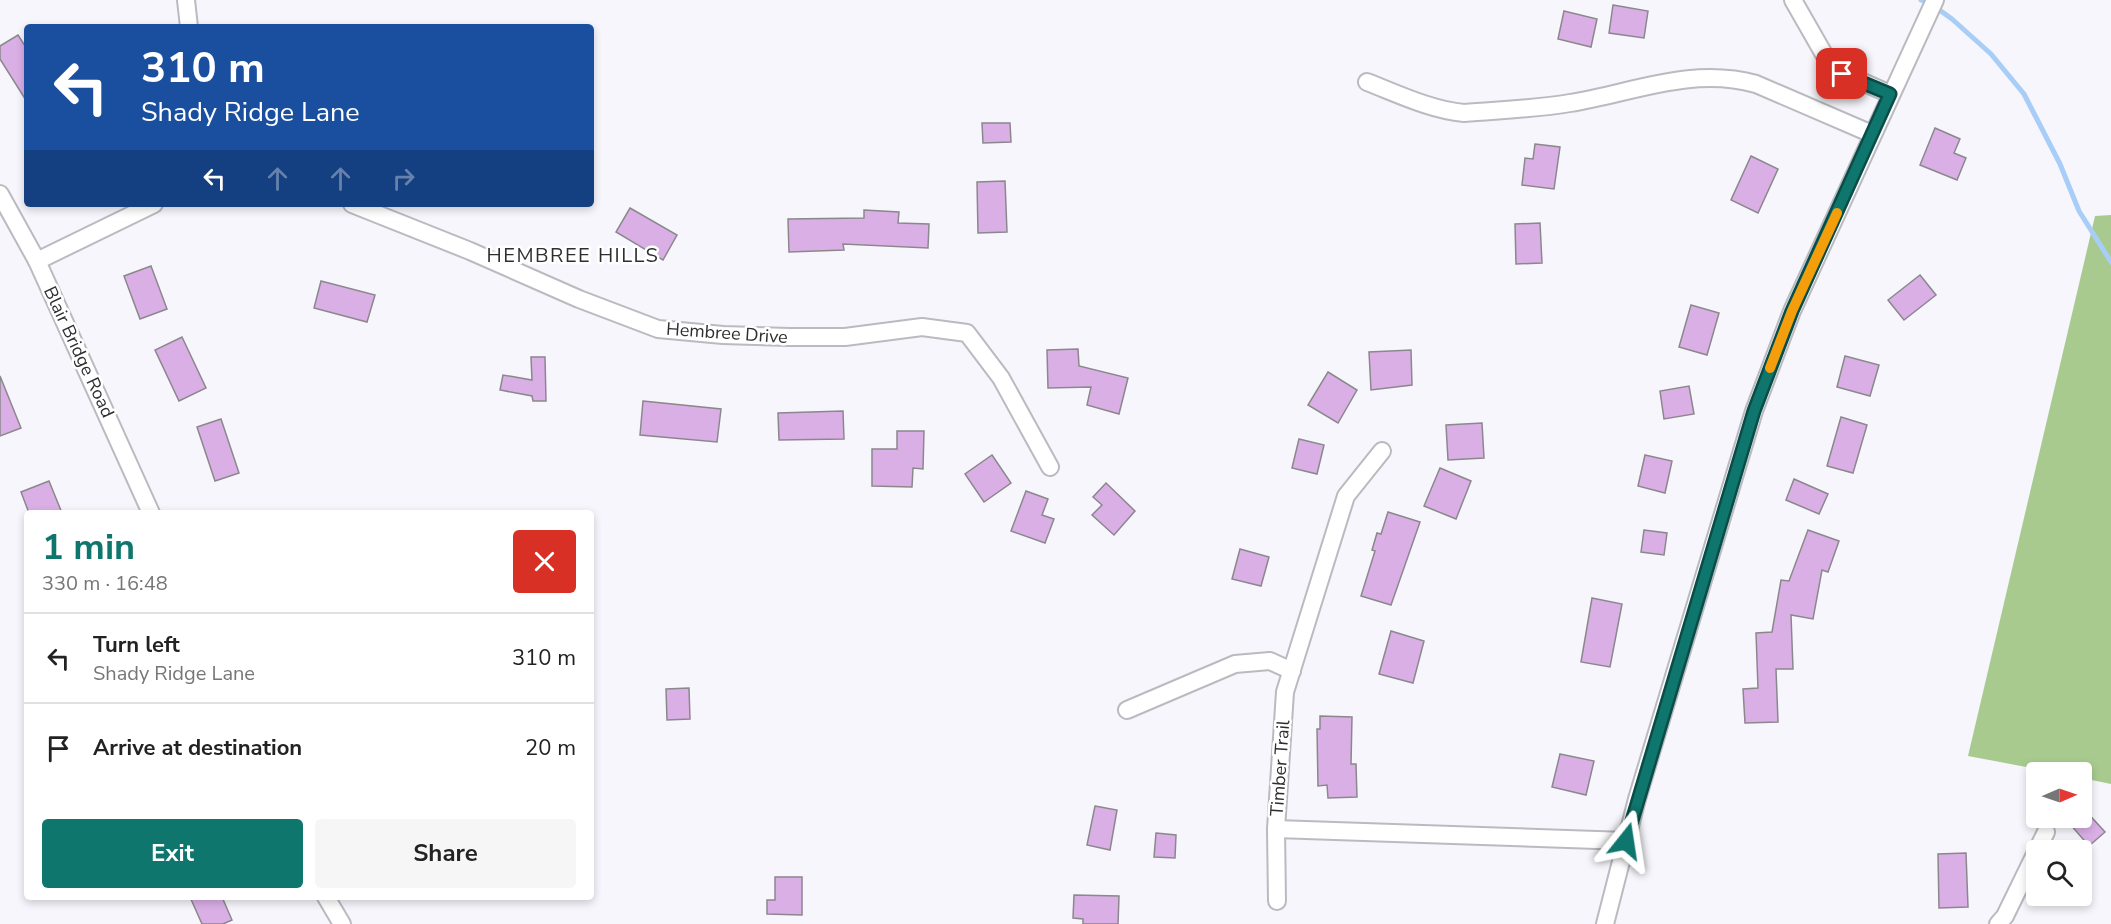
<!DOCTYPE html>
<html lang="en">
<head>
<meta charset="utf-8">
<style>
	:root { --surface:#fff; --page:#f6f6f6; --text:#222; --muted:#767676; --line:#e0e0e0; --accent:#0f766e }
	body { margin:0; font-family:"Nunito Sans",sans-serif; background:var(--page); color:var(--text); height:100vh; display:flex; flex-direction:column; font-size:22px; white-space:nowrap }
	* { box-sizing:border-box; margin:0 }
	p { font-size:20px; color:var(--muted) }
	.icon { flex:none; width:33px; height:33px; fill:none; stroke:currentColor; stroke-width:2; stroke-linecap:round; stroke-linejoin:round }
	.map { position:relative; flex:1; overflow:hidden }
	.side { position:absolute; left:24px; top:510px; width:570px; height:390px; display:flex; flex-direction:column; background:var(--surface); border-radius:6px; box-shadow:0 3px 9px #0003 }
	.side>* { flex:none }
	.hud { position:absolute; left:24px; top:24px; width:570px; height:183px; border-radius:6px; box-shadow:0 3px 9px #0003; background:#1a4fa0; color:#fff; overflow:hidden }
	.needle { width:39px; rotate:88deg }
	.tools { position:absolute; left:2026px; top:762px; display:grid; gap:12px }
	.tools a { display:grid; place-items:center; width:66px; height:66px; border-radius:6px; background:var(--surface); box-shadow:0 3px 9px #0003; font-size:30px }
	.pin { position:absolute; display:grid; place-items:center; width:51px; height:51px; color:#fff; margin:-26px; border-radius:12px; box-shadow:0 3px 9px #0006 }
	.me { position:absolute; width:66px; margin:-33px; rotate:15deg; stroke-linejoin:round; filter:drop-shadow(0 0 4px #0008) }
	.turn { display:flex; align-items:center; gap:21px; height:126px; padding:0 18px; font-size:27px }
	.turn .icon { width:78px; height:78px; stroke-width:2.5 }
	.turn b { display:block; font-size:42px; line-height:51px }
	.lanes { display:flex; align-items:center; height:57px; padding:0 18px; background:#0003; justify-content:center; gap:30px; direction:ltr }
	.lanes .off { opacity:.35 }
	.round { display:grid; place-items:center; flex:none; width:63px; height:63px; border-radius:6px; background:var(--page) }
	.head { display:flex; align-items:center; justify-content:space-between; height:102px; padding:0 18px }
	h1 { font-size:36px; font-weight:700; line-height:45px; color:var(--accent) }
	.button { display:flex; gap:12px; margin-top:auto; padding:12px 18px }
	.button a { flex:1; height:69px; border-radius:6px; background:var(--accent); color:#fff; font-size:24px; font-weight:700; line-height:69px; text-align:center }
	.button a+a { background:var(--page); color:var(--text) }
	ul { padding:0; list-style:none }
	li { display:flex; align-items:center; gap:18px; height:90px; padding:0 18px; border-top:2px solid var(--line) }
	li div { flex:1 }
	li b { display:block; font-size:22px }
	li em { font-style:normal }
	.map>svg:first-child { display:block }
	.forest { fill:#a9ca8f }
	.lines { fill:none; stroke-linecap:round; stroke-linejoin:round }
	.stream { stroke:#a8cdf7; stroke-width:5 }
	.building { fill:#daafe6; stroke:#8b888c; stroke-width:1.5 }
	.minor-casing { stroke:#babbc0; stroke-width:20 }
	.minor { stroke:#fff; stroke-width:16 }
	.route-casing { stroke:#0a4d48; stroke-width:15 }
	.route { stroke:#0f766e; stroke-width:10 }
	.slow { stroke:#f59e0b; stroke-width:10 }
	.labels { text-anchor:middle; stroke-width:5; stroke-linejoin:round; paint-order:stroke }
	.street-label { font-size:18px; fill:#2d2e30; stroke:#fff }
	.neighbourhood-label { font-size:20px; letter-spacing:1.5px; fill:#2d2e30; stroke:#fff }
</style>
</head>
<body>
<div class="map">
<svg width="2111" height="924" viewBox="0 0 2111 924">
	<rect width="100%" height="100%" fill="#f6f6fc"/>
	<path class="forest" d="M2111,215v569l-29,-6v-6h-29l-85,-16 127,-540z"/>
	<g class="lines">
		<path class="stream" d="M1921,0l10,4 21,15 39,35 33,40 36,70 19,47 32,51"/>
	</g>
	<g class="building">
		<path d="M1613,5l35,6 -4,27 -35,-5z"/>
		<path d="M1564,11l33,8 -6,28 -33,-8z"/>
		<path d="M18,35l9,14v53l-27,-43v-13z"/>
		<path d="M982,123h28l1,19 -28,1z"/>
		<path d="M1935,128l25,11 -6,14 12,5 -9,22 -37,-15z"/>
		<path d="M1535,144l25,3 -6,42 -32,-4 3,-27 8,1z"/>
		<path d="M1751,156l27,13 -20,44 -27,-13z"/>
		<path d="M1005,181l2,51 -29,1 -1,-51z"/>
		<path d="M630,208l47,27 -14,25 -47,-28z"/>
		<path d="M864,210l35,2 -1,11 31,1 -1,24 -85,-4 1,6 -55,2 -1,-33 76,-1z"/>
		<path d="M1540,223l2,40 -26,1 -1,-40z"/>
		<path d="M151,266l16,43 -27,10 -16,-43z"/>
		<path d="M1920,275l16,20 -32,25 -16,-20z"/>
		<path d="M321,281l54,14 -8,27 -53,-14z"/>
		<path d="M1691,305l28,8 -12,42 -28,-8z"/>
		<path d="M182,337l24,51 -27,13 -24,-51z"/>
		<path d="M1078,349l1,17 49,12 -9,36 -32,-9 4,-18 -43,1 -1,-38z"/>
		<path d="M1411,350l1,35 -41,5 -2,-38z"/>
		<path d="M1845,356l34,9 -9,31 -33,-9z"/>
		<path d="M531,357h14l1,44h-13l-1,-5 -32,-6 3,-15 29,5z"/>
		<path d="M1328,372l29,18 -19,33 -30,-18z"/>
		<path d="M0,376l21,52 -21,8z"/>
		<path d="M1689,386l5,28 -30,5 -4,-28z"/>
		<path d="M643,401l78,8 -4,33 -77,-7z"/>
		<path d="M843,411l1,28 -65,1 -1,-27z"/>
		<path d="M1841,417l26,8 -14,48 -26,-7z"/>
		<path d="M221,419l18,54 -24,8 -18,-54z"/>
		<path d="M1482,423l2,35 -36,2 -2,-35z"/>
		<path d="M897,431h27l-1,38 -10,-1 -1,19 -40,-1v-37h25z"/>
		<path d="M1299,439l25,6 -7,29 -25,-6z"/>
		<path d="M992,455l19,28 -27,19 -19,-28z"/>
		<path d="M1645,455l27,6 -7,32 -27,-7z"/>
		<path d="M1440,468l31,13 -15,38 -32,-13z"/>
		<path d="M1794,479l34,15 -9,20 -33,-14z"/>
		<path d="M49,481l13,32h-33l-8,-21z"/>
		<path d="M1106,483l29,28 -21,24 -22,-20 10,-10 -9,-8z"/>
		<path d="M1026,491l22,8 -6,16 12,4 -9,24 -34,-12z"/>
		<path d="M1388,512l32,10 -29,83 -30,-9 14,-45 -3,-1 5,-17 4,1z"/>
		<path d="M1644,530l23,3 -3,22 -23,-3z"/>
		<path d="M1808,530l31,11 -11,31 -6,-2 -9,49 -22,-4 2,54h-17l2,53 -33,1 -2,-34 15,-1 -2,-55 16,-1 9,-52 8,1z"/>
		<path d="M1240,549l29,8 -8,29 -29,-7z"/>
		<path d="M1592,598l30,6 -12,63 -29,-5z"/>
		<path d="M1391,631l33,10 -11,42 -34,-9z"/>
		<path d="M689,688l1,31 -23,1 -1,-31z"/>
		<path d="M1320,716l32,1 -1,47h5l1,33 -29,1 -1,-13 -9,1 -1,-57h3z"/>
		<path d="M1560,754l34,7 -8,34 -34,-8z"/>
		<path d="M1095,806l22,4 -7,40 -23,-5z"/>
		<path d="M2085,810l20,22 -16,14 -19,-22 7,-6h5v-5z"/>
		<path d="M1156,833l20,2 -1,23 -21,-1z"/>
		<path d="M1966,853l2,54 -29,1 -1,-54z"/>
		<path d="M775,877h27v38l-35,-1v-14h8z"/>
		<path d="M1074,895l45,1 -1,28h-35v-5l-10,-1z"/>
		<path d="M190,897h32l10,23 -9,4h-21z"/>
	</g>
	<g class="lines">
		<defs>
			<g id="minor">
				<path d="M186,0l3,27"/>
				<path d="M1793,0l32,56 17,17 48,21"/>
				<path d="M1367,82c31,12 64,28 97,31 35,-3 72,-4 106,-10 62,-10 122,-37 186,-19l116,50"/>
				<path d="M0,194l37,67 114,252"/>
				<path d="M352,204l118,47 109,48 79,30 65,6 67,2h55l77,-10 45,6 34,45 49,89"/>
				<path d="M37,261l117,-57"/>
				<path d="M1127,710l108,-46 35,-3 22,10"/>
				<path d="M1276,829l350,12"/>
				<path d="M326,897l16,27"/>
				<path d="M1277,901l-1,-72 9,-137 61,-196 36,-45"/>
				<path d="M1605,924l32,-125 117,-388 38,-100 143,-311"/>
				<path d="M1998,924l7,-8 41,-84"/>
			</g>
		</defs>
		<use href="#minor" class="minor-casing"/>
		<use href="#minor" class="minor"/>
	</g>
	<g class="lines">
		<defs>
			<path id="route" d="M1626,841l128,-430 38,-100 98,-217 -48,-20"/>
		</defs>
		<use href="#route" class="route-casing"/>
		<use href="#route" class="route"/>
		<path class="slow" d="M1770,368l22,-57 45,-98"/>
	</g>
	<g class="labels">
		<g class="street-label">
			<text transform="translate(727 333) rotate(4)" y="6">Hembree Drive</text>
			<text transform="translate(79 352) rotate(65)" y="6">Blair Bridge Road</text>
			<text transform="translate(1280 768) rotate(-86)" y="6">Timber Trail</text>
		</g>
		<g class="neighbourhood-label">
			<text x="573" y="262">HEMBREE HILLS</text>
		</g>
	</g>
</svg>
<div class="tools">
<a><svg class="needle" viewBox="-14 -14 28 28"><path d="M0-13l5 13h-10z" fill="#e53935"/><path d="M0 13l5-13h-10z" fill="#767676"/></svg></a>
<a><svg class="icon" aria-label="search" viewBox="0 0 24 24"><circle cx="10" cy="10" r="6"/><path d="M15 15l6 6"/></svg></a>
</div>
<div class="pin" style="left:1842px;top:74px;background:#d93025"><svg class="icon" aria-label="arrive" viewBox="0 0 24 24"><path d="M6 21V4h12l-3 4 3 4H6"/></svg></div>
<svg class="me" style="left:1626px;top:841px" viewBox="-20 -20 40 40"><path d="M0-17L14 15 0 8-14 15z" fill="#0f766e" stroke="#fff" stroke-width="4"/></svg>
<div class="hud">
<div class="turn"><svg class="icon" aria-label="left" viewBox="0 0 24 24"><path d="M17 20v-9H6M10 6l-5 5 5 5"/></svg><div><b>310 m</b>Shady Ridge Lane</div></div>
<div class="lanes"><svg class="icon" aria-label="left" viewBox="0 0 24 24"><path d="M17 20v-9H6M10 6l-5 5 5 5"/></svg><svg class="icon off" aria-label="ahead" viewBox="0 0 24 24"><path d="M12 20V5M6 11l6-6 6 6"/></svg><svg class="icon off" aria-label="ahead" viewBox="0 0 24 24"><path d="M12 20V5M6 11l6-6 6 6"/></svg><svg class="icon off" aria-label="right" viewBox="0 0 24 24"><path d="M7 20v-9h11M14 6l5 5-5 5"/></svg></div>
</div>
<section class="side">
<div class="head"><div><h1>1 min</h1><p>330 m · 16:48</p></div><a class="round" style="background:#d93025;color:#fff"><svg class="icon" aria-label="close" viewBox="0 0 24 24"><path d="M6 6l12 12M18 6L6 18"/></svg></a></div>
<ul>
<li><svg class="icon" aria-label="left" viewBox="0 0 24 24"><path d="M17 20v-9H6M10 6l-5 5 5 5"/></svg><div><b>Turn left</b><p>Shady Ridge Lane</p></div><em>310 m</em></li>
<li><svg class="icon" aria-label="arrive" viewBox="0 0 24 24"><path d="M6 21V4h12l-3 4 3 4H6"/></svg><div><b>Arrive at destination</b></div><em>20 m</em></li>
</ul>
<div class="button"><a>Exit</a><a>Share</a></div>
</section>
</div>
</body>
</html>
